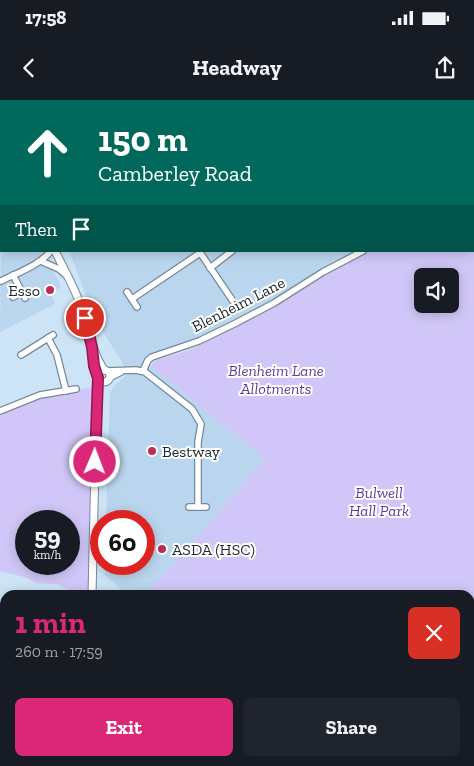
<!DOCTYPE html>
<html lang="en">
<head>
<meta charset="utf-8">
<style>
	:root { --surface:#171b24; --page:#20242c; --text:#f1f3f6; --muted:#9ea1a6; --accent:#db2777 }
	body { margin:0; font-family:"Zilla Slab",serif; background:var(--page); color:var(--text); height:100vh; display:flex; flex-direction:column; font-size:19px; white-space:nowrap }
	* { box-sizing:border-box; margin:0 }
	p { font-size:16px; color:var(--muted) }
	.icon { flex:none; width:28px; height:28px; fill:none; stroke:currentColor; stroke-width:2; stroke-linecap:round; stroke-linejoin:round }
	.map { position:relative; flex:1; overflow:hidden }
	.side { position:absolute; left:0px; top:490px; width:475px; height:176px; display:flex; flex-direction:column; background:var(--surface); border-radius:15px 15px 0 0; box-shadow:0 2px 12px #0003 }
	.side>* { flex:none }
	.banner { position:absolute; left:0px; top:0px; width:475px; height:152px; box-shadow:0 2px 12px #0003; background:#00695c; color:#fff; overflow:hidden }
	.tools { position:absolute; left:414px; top:168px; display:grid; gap:10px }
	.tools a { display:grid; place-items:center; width:45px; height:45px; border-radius:8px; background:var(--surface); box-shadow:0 2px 12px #0003; font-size:25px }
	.speed { position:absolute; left:15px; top:410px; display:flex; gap:10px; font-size:25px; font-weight:700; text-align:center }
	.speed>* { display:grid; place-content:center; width:65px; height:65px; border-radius:50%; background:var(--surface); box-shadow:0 2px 12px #0003; line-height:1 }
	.speed small { font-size:12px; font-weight:400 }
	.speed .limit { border:8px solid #d22; background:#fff; color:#111 }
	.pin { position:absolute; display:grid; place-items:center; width:42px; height:42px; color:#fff; margin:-21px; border:2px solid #fff; border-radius:50%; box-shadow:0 1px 5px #0007 }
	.me { position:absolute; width:55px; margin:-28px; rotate:1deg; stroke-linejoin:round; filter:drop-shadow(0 0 4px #0008) }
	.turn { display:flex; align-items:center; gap:18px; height:105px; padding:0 15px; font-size:22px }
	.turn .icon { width:65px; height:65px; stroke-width:2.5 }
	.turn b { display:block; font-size:35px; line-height:42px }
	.then { display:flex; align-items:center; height:48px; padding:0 15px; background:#0003; gap:10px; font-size:19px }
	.round { display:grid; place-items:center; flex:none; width:52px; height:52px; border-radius:8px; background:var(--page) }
	.headline { display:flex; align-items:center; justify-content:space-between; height:85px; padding:0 15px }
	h1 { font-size:30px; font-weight:800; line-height:38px; color:var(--accent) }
	.action { display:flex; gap:10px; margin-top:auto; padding:10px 15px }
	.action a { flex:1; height:58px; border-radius:8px; background:var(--accent); color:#fff; font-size:20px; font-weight:800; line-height:58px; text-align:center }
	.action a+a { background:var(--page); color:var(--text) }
	.status { display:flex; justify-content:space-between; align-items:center; height:35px; padding:0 25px; background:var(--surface); direction:ltr }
	.status svg { height:14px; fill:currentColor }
	header { display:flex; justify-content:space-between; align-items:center; height:65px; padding:0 15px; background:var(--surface); font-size:22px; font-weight:800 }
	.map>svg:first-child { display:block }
	.built { fill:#bad6ee }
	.green { fill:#d0c7f8; fill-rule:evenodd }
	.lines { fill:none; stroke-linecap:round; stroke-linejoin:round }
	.minor-casing { stroke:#748a9a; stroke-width:8 }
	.major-casing { stroke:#748a9a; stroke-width:9 }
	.minor { stroke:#fff; stroke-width:5.5 }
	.major { stroke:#fff; stroke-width:7 }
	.route-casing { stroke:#8e194d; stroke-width:12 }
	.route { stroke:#db2777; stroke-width:9 }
	.poi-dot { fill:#bd2d57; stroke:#fff; stroke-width:2 }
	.labels { text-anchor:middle; stroke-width:4; stroke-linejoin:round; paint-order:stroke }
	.poi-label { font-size:16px; fill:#212a30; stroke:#fff; text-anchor:start }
	.street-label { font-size:16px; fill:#212a30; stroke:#fff }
	.park-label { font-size:16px; font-style:italic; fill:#5b409e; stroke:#fff }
</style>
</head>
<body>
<div class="status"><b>17:58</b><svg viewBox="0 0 49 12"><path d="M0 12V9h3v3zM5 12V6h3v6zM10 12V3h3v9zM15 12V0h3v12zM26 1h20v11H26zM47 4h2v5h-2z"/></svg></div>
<header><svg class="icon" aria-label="back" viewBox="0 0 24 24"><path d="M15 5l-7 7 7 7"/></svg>Headway<svg class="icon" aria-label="share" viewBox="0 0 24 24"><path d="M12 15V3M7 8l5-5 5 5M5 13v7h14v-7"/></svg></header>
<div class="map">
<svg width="474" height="666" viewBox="0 0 474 666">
	<rect width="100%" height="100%" fill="#cde4f7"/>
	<g class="built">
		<path d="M207,0h140l1,1h-143z"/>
		<path d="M1,123v28h41l5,14 8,8 6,14 -11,6 5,11 -55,28z"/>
		<path d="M69,151h289l-81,48 -32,17 -47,23 -52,16 -4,10 9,1 114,93 -119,136h-19l-22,-20v-11h39v-43h-38l4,-128 4,-7 12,-10 -3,-12 -28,-45z"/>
	</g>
	<g class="green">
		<path d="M474,146v520h-348l1,-5h343v-166h-324l119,-136 -114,-93 5,-6 34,-10 89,-47 34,-22 56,-30h105zM422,176h28v28h-28z"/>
		<path d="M94,287l-6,208h-9l-22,-11 -22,-1 -7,-5 -28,-7v-158l40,-16 25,-6zM26,421h43v43h-43z"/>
	</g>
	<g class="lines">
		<defs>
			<g id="minor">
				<path d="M96,0l1,1"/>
				<path d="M142,0l1,1"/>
				<path d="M181,0l1,1"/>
				<path d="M58,1l2,-1"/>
				<path d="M135,1l2,-1"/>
				<path d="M202,1l1,-1"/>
				<path d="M293,1l1,-1"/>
				<path d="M0,121h1"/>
				<path d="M199,151l38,56"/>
				<path d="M43,162l16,7 9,8"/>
				<path d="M210,168l22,-17"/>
				<path d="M13,175l12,23"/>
				<path d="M1,181c18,-9 37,-15 50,-30"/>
				<path d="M127,192l10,15"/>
				<path d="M13,197l9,-5"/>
				<path d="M132,199l68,-46"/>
				<path d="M48,238l9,17 9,36"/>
				<path d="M21,255l32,-20"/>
				<path d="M107,271l29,-1 9,2 47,37 9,15 -3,18v65"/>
				<path d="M143,271l5,-11 4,-3 47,-16 37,-18 38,-20 49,-31 40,-21"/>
				<path d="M109,278l12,-6"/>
				<path d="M0,311l40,-16 36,-6"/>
				<path d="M189,407h17"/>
				<path d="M0,507l5,1"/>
				<path d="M0,581l2,-26"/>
				<path d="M0,600l5,1"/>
				<path d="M0,628l5,1"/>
			</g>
			<g id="major">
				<path d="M0,51l1,2"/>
				<path d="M55,151c10,20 21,39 28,61 7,20 9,40 21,58"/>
				<path d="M92,255l6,20"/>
				<circle cx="104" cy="276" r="6"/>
				<path d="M92,495l4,-173 2,-43"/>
				<path d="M76,666l2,-5"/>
			</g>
		</defs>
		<use href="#minor" class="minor-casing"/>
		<use href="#major" class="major-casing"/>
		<use href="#minor" class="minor"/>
		<use href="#major" class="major"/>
	</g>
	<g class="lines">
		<defs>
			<path id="route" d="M85,218l7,29 2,19 4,12 -3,84"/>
		</defs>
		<use href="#route" class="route-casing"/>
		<use href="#route" class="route"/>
	</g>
	<g class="poi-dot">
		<circle cx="50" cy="190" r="5"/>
		<circle cx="152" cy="351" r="5"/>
		<circle cx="162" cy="449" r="5"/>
	</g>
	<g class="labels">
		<g class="poi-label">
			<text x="40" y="196" text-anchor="end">Esso</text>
			<text x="162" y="357">Bestway</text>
			<text x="172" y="455">ASDA (HSC)</text>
		</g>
		<g class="street-label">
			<text transform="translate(238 204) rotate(-27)" y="6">Blenheim Lane</text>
		</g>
		<g class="park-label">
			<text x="276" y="276">Blenheim Lane<tspan x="276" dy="18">Allotments</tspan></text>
			<text x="379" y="398">Bulwell<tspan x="379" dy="18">Hall Park</tspan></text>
		</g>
	</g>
</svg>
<div class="tools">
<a><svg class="icon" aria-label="sound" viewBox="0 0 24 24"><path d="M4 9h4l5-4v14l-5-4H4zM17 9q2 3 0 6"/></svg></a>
</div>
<div class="speed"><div>59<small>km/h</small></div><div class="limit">60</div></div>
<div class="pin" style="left:85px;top:218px;background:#d93025"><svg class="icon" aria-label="arrive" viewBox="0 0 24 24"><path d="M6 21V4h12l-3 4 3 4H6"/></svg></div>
<svg class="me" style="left:95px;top:362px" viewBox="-20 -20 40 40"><circle r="17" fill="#db2777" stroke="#fff" stroke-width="3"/><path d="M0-11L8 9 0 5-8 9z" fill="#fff"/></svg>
<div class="banner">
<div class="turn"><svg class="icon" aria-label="ahead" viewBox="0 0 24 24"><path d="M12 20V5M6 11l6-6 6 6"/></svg><div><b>150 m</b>Camberley Road</div></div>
<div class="then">Then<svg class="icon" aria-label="arrive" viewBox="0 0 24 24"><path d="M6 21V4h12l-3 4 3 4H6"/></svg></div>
</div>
<section class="side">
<div class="headline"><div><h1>1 min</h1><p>260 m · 17:59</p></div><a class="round" style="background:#d93025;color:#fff"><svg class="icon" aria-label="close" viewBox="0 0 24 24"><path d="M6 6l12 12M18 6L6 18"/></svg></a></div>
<div class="action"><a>Exit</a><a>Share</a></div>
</section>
</div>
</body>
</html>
